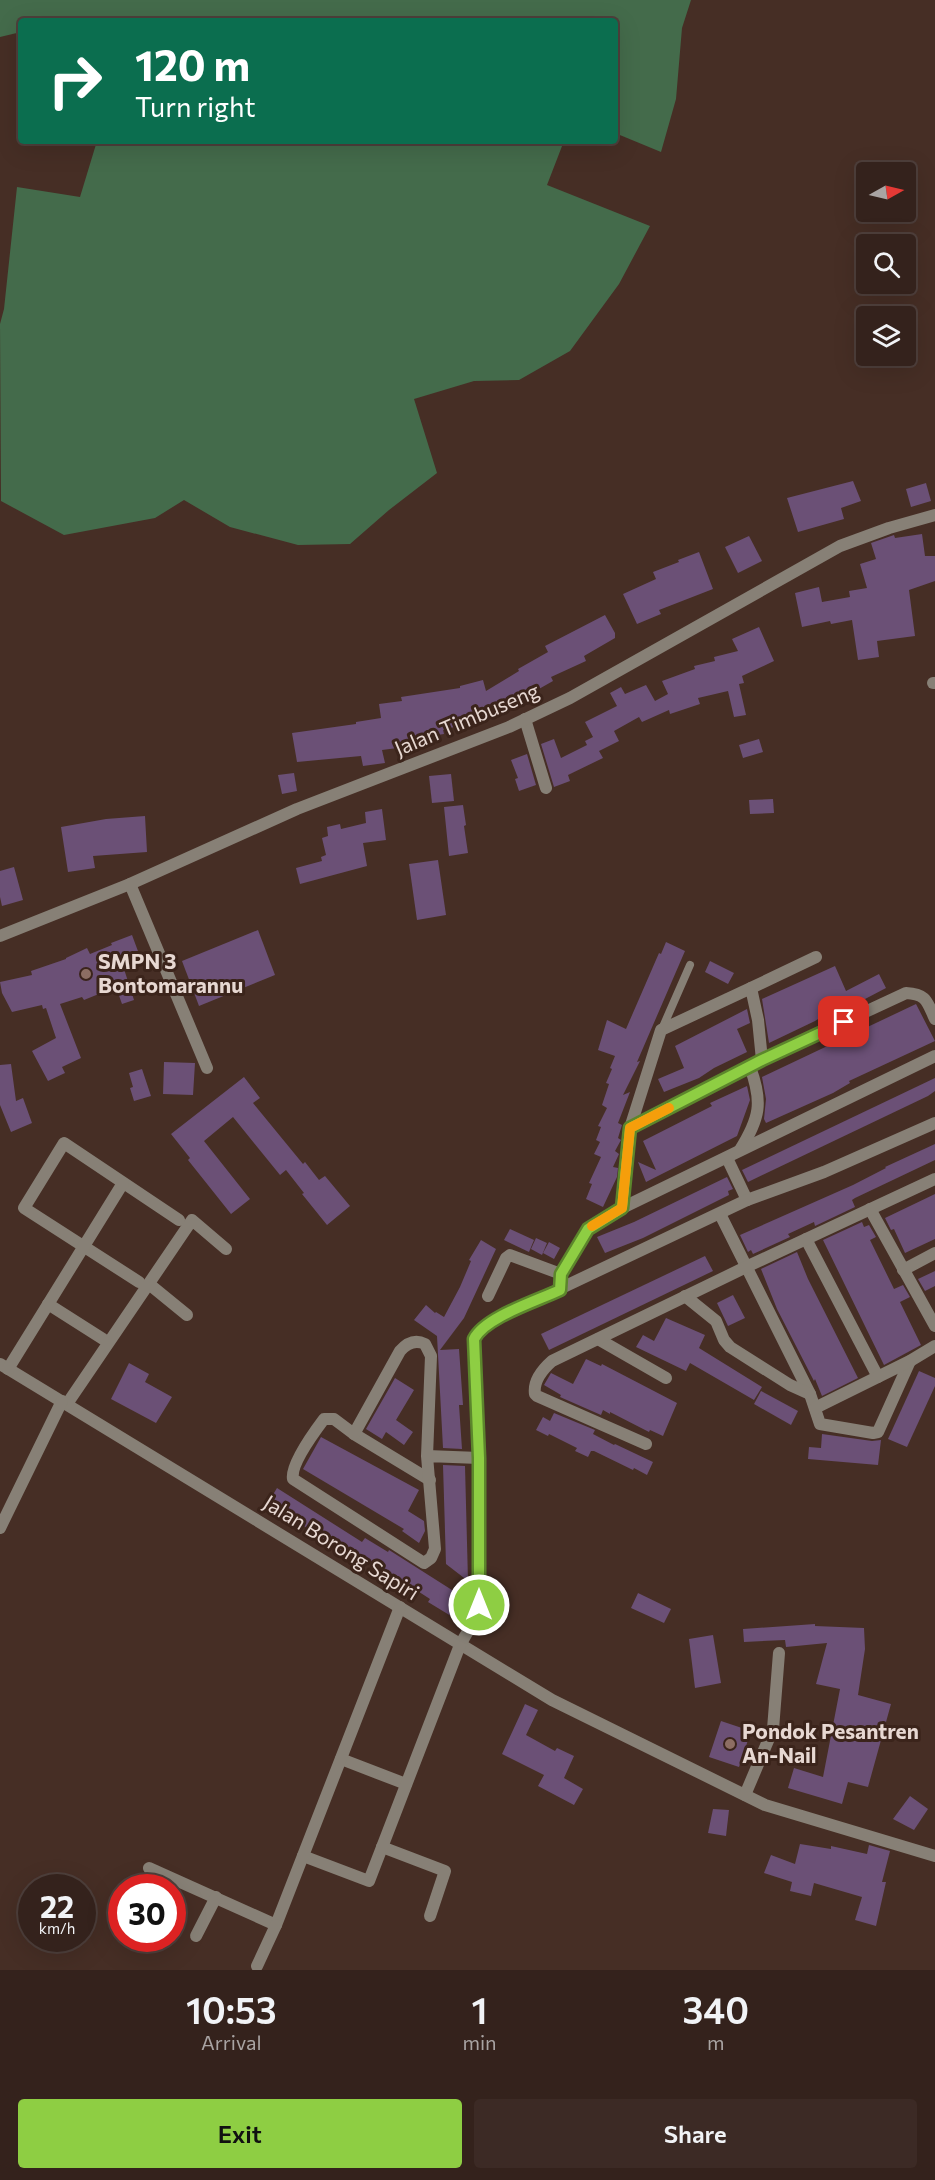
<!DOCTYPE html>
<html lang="en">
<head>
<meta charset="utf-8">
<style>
	:root { --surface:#34221c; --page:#3c2a25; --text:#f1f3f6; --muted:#a9a4a3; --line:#4e3f3b; --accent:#8ece43 }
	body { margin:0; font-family:Commissioner,sans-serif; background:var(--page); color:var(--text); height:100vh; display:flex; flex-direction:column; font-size:22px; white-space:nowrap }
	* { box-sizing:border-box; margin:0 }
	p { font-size:20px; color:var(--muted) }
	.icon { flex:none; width:33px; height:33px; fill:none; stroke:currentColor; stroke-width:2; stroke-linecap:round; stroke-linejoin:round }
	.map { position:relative; height:1970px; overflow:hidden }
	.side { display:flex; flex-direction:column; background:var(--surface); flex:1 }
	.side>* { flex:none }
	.hud { position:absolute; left:18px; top:18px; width:600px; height:126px; border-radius:6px; box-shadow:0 6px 24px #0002,0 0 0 2px var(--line); background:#0b6e4f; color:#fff; overflow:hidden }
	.needle { width:39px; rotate:82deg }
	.tools { position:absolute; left:856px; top:162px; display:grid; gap:12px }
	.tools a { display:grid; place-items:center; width:60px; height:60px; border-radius:6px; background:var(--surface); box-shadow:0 6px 24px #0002,0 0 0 2px var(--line); font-size:30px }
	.speed { position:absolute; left:18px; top:1874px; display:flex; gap:12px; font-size:30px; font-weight:700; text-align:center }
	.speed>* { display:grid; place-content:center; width:78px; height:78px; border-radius:50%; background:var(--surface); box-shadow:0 6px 24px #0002,0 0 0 2px var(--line); line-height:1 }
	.speed small { font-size:15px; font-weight:400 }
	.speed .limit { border:9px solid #d22; background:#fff; color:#111 }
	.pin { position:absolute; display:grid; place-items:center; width:51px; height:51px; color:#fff; margin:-26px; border-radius:12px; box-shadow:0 3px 9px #0006 }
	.me { position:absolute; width:66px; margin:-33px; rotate:0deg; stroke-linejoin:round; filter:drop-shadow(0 0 4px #0008) }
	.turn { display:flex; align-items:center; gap:21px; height:126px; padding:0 18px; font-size:27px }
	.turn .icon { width:78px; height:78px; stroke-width:2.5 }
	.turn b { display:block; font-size:42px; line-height:51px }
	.eta { display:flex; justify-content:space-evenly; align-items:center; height:102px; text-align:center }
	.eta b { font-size:36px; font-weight:600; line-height:42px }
	.button { display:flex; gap:12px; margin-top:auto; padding:12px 18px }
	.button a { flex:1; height:69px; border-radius:6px; background:var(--accent); color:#111; font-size:24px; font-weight:600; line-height:69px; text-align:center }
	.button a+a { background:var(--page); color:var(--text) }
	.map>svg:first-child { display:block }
	.forest { fill:#446b4b }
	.building { fill:#6b5076 }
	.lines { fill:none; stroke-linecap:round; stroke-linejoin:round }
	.service { stroke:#878076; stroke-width:8 }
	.minor { stroke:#878076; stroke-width:12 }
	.route-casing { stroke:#5c862c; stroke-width:15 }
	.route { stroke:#8ece43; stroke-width:10 }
	.slow { stroke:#f59e0b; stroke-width:10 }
	.education-dot { fill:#8d6e63; stroke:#3b241b; stroke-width:2 }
	.labels { text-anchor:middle; stroke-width:6; stroke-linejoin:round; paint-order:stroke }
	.street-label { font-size:21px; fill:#e7d8d2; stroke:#3b241b }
	.poi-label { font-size:21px; font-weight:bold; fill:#e7d8d2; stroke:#3b241b; text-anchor:start }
</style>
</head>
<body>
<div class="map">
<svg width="935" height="1970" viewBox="0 0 935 1970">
	<rect width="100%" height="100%" fill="#462e25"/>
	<g class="forest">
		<path d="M0,0h691l-9,28 -6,71 -15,53 -46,-19v-112h-594v11l-21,5z"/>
		<path d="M97,141h467l-17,44 103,41 -31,58 -49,67 -51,29 -45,1 -60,18 23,74 -48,37 -39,34 -52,1 -68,-18 -46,-27 -29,18 -91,17 -63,-34 -1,-177 4,-15 13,-122 63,10z"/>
	</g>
	<g class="building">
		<path d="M853,481l8,20 -20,7 3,11 -46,13 -11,-34z"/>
		<path d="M926,483l5,18 -20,6 -5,-18z"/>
		<path d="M922,534l3,22h10v25l-26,9 6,46 -38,5 2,16 -21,3 -6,-40 -21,4 -1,-3 -28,6 -7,-34 24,-6 3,15 28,-5 -1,-6 18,-3 -7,-24 16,-5 -5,-16 23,-8 1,3z"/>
		<path d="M749,536l13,25 -24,12 -13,-26z"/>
		<path d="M699,552l14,37 -54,21 2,4 -24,10 -14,-30 33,-15 -3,-7 26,-10 -1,-2z"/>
		<path d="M605,615l10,18v5l-31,18 2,5 -35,16 2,4 -65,37 -45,12 1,4 -40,6 1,7 -23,3 3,13 -22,3 -2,-10 -64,6 -5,-29 64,-9v-2l25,-4 -2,-14 23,-3 -1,-4 59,-9v-2l23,-6 3,11 33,-20 -1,-2 30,-17 -3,-6z"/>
		<path d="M759,627l15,34 -32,15 2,7 -5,1 7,31 -12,2 -6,-26 -30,7 2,6 -30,10 -1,-4 -27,12 -3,-5 -25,14 5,10 -20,10 4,7 -35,17 2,6 -16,6 -13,-43 13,-5 7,19 26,-13 -2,-4 8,-4 -8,-15 32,-16 -7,-13 11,-6 4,7 21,-9 9,16 13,-7 -6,-13 33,-12 -1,-3 21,-5 -1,-4 24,-6 -6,-12z"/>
		<path d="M759,739l4,13 -20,6 -4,-13z"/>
		<path d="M527,754l9,31 -17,6 -4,-12 3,-1 -7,-18z"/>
		<path d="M294,773l3,18 -15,3 -4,-19z"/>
		<path d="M451,774l3,27 -22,2 -3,-27z"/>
		<path d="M773,799l1,14 -24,1 -1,-14z"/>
		<path d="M463,805l3,20 -2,1 4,27 -19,3 -5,-49z"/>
		<path d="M382,809l4,31 -23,3 4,23 -67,18 -4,-16 26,-7 -1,-4 5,-2 -4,-17 6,-2 -1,-9 13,-3 1,5 25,-6 -1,-11z"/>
		<path d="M145,816l2,36 -54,4 2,12 -27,4 -7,-45 45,-8z"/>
		<path d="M438,860l8,55 -29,5 -8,-56z"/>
		<path d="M14,867l9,33 -21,6 -2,-9v-26z"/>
		<path d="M258,930l17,45 -76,31 -17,-45z"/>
		<path d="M132,935l10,27 -18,7 10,31 -12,4 -6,-17 -32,13 -2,-3 -22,7 21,54 -19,9 3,6 -17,8 -16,-30 24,-13 -10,-30 -3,1 -1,-4 -30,7 -10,-19 -2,-11 32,-7 -1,-4 35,-12v-1l21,-10 3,6 22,-9 -1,-2z"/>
		<path d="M666,942l19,9 -48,111 3,-1 -17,34 7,-3 -12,31 4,2 -4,13 3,2 -6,11 4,3 -6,13 5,1 -1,9 -14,30 -17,-8 6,-15 -3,-1 12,-26 -7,-3 6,-12 -4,-2 5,-13 -3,-1 9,-18 -5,-3 7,-21 -3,-1 6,-14 -2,-1 5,-12 -17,-6 9,-30 19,9 33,-76 2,1z"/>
		<path d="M710,961l24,12 -6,11 -23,-12z"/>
		<path d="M835,966l11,25 33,-17 7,14 -40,21 -3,-6 -28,18 -46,22 -7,-44z"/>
		<path d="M916,1004l19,37 -86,40 1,2 -17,10 -67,30 -2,-4 2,-20 -4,-22z"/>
		<path d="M747,1009l3,14 -13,6 10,23 -33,16 -15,10 -35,14 -6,-13 26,-11 -9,-22z"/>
		<path d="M164,1062l31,1 -2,32 -30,-1z"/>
		<path d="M11,1064l5,37 7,-3 9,25 -21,9 -11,-27v-40z"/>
		<path d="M142,1069l9,27 -17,5 -4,-13 3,-1 -4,-14z"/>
		<path d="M244,1077l16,21 -7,5 50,61 2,-2 14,18 6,-4 25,30 -23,19 -25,-31 2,-1 -18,-23 -6,5 -47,-58 -29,24 46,58 -19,15 -43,-54 2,-2 -19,-24z"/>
		<path d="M935,1078v13l-7,5 -180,86 -6,-12z"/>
		<path d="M747,1086l3,14 -13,36 -91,46 -8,-20 18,8 -13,-29 69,-35 -2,-3z"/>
		<path d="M935,1144v16l-80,38 -3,2 3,7 -40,19 -1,-4 -26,12 2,3 -37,17 -2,-4 -3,2 -8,-17 113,-50 33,-17 -1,-1z"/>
		<path d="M727,1177l6,12 -5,2 1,4 -86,43 -38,15 -8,-16 37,-15z"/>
		<path d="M935,1194v45l-30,14 -11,-24 -3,1 -6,-12z"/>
		<path d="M862,1222l2,5 5,-2 7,12 -6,3 24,49 9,-4 7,12 -10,5 21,43 -37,20 -61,-125z"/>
		<path d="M510,1229l24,11 -5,12 -25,-12z"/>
		<path d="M536,1238l11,5 -5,12 -11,-6z"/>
		<path d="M481,1240l15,9 -32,69 -24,32 19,-1 4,56h-4l3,44 -19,-1 -6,-112 -23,-16 12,-15 9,8 1,-1 8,5 16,-30 11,-26 -2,-1z"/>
		<path d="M549,1242l11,6 -6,11 -11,-6z"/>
		<path d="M797,1252l11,27 50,99 -36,18 -7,-17 -1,2 -37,-72 -16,-40z"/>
		<path d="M705,1256l8,15 -164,79 -8,-16z"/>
		<path d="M935,1271v15l-10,5 -7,-12z"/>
		<path d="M733,1295l12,23 -17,8 -11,-23z"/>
		<path d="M666,1318l39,17 -6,13 63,39 -8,13 -64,-37 -4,8 -50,-24 7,-12 11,6z"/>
		<path d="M586,1359l15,7 1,-2 75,39 -14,33 -13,-6 -1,2 -39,-20v2l-7,-4 -2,5 -41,-18 1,-2 -17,-10 7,-12 22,11z"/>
		<path d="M129,1363l20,11 -4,8 27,15 -16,26 -45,-24z"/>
		<path d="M919,1371l16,7v8l-28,61 -19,-8z"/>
		<path d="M395,1378l19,12 -18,30 17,12 -9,13 -18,-13 -4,7 -16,-10z"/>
		<path d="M761,1391l37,20 -7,14 -37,-21z"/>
		<path d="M554,1413l41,17 -2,4 21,11 1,-1 38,18 -6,13 -13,-7 -1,2 -39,-19h-3l-3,6 -13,-6 2,-3 -28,-14 -1,2 -12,-6 7,-13 7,4z"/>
		<path d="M822,1434l50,7 9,-1 -3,25 -70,-6 1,-12 12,1z"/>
		<path d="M321,1437l98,53 -11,21 16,10 1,10 -6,12 -17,-12 2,-2 -101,-60z"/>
		<path d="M443,1465l22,1 3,115 -22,-17z"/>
		<path d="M277,1488l85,54 3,-4 23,14 1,-2 74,47 -12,19 -23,-14 2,-3 -51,-33 -27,-15 -3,4 -81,-52z"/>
		<path d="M638,1593l33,16 -7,14 -33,-15z"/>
		<path d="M815,1624v2l49,2 1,21 -7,46 33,9 -23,83 -20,-5 -6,22 -54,-16 6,-20 29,9 17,-88 -24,-5 11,-41 -41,4 -1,-7 -41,2 -1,-13z"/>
		<path d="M713,1635l8,48 -26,5 -6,-49z"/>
		<path d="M525,1704l13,6 -12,25 29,16 2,-3 17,8 -10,22 19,11 -9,16 -36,-19 6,-11 -42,-21z"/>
		<path d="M721,1721l30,10 -12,36 -30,-10z"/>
		<path d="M910,1796l18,13 -14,21 -21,-11z"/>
		<path d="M713,1809l16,1 -3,26 -18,-3z"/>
		<path d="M800,1844l31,5v-3l36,8 2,-9 21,6 -8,31h4l-10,44 -21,-6 7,-23 -48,-14 -3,13 -21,-5 2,-9 -28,-9 7,-18 24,9z"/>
	</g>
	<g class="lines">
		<path class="service" d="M662,1029l28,-64"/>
		<g class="minor">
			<path d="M933,683h2"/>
			<path d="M525,719l21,69"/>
			<path d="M130,884l77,184"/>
			<path d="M0,936l130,-52 167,-75 212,-82 61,-29 270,-152 49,-18 46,-13"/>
			<path d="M751,988l65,-31"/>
			<path d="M630,1128l132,-68 144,-67c21,1 21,9 29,26"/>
			<path d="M740,1150c20,-32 23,-48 10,-83"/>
			<path d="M727,1158l20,42"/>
			<path d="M622,1208l313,-152"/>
			<path d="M870,1209l65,117"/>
			<path d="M720,1214l90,180 10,30 53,9 5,-1 32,-71"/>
			<path d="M806,1239l72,138"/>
			<path d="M903,1270l32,-17"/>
			<path d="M139,1282l-115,-74 40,-65 115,77"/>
			<path d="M149,1284l38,31"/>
			<path d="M560,1291l1,-17 27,-45 34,-21 8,-80 31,-98 90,-42 7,32 4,40"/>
			<path d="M488,1296l18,-38 4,-3 51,19"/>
			<path d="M685,1296l31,25 8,19 6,7 60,38 20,9"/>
			<path d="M48,1304l55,35"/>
			<path d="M598,1339l68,39"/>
			<path d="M0,1364l552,336 213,105 170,51"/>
			<path d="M8,1369l115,-186"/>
			<path d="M67,1404l125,-184 34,29"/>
			<path d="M815,1408l95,-47 25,-15"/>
			<path d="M354,1434l76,46"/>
			<path d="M646,1444l-109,-48 -2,-2c-2,-13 8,-25 17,-33l194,-94 189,-88"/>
			<path d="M427,1456l4,-100 -6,-12c-10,-5 -18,-1 -25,7l-46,83 -20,-15h-10c-9,12 -34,46 -31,60l131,84 7,-5 4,-9 -8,-93 52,2"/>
			<path d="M0,1528l62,-127"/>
			<path d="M341,1759l65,25"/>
			<path d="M745,1795l28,-66 6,-76"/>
			<path d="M382,1847l63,24 -15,45"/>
			<path d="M303,1856l66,25 91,-236 15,-26 4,-14v-147l-5,-119 9,-12 13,-8 251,-119 77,-28 111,-49"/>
			<path d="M149,1868l127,57 124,-318"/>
			<path d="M196,1936l20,-39"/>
			<path d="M257,1966l19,-41"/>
		</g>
	</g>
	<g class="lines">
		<defs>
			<path id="route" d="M479,1605v-147l-5,-119c11,-22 63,-38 86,-49l1,-16 27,-45 34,-21 8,-80 132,-68 82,-38"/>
		</defs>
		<use href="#route" class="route-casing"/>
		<use href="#route" class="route"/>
		<path class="slow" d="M592,1226l30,-18 8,-80 39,-20"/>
	</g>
	<g class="education-dot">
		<circle cx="86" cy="974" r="6"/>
		<circle cx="730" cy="1744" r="6"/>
	</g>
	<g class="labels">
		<g class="street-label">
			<text transform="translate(467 720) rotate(-23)" y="7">Jalan Timbuseng</text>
			<text transform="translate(341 1548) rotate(32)" y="7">Jalan Borong Sapiri</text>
		</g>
		<g class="poi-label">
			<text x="98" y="969">SMPN 3<tspan x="98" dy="24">Bontomarannu</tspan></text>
			<text x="742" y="1739">Pondok Pesantren<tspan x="742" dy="24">An-Nail</tspan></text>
		</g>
	</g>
</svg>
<div class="tools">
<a><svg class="needle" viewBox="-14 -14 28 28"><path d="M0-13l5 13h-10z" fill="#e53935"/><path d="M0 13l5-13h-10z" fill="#a9a4a3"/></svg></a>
<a><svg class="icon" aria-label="search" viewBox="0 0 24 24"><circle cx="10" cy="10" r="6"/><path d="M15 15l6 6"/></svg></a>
<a><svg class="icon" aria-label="layers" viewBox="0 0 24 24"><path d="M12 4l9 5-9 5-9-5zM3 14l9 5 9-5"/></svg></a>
</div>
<div class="speed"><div>22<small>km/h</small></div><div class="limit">30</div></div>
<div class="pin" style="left:844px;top:1022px;background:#d93025"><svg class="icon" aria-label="arrive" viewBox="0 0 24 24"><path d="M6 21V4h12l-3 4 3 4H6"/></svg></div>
<svg class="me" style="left:479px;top:1605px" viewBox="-20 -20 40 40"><circle r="17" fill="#8ece43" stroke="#fff" stroke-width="3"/><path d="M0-11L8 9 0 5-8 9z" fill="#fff"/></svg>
<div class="hud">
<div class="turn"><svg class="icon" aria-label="right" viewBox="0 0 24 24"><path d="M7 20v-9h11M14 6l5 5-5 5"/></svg><div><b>120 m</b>Turn right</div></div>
</div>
</div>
<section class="side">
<div class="eta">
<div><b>10:53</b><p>Arrival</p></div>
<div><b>1</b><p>min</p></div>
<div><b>340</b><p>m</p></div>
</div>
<div class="button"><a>Exit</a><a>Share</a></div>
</section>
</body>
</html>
